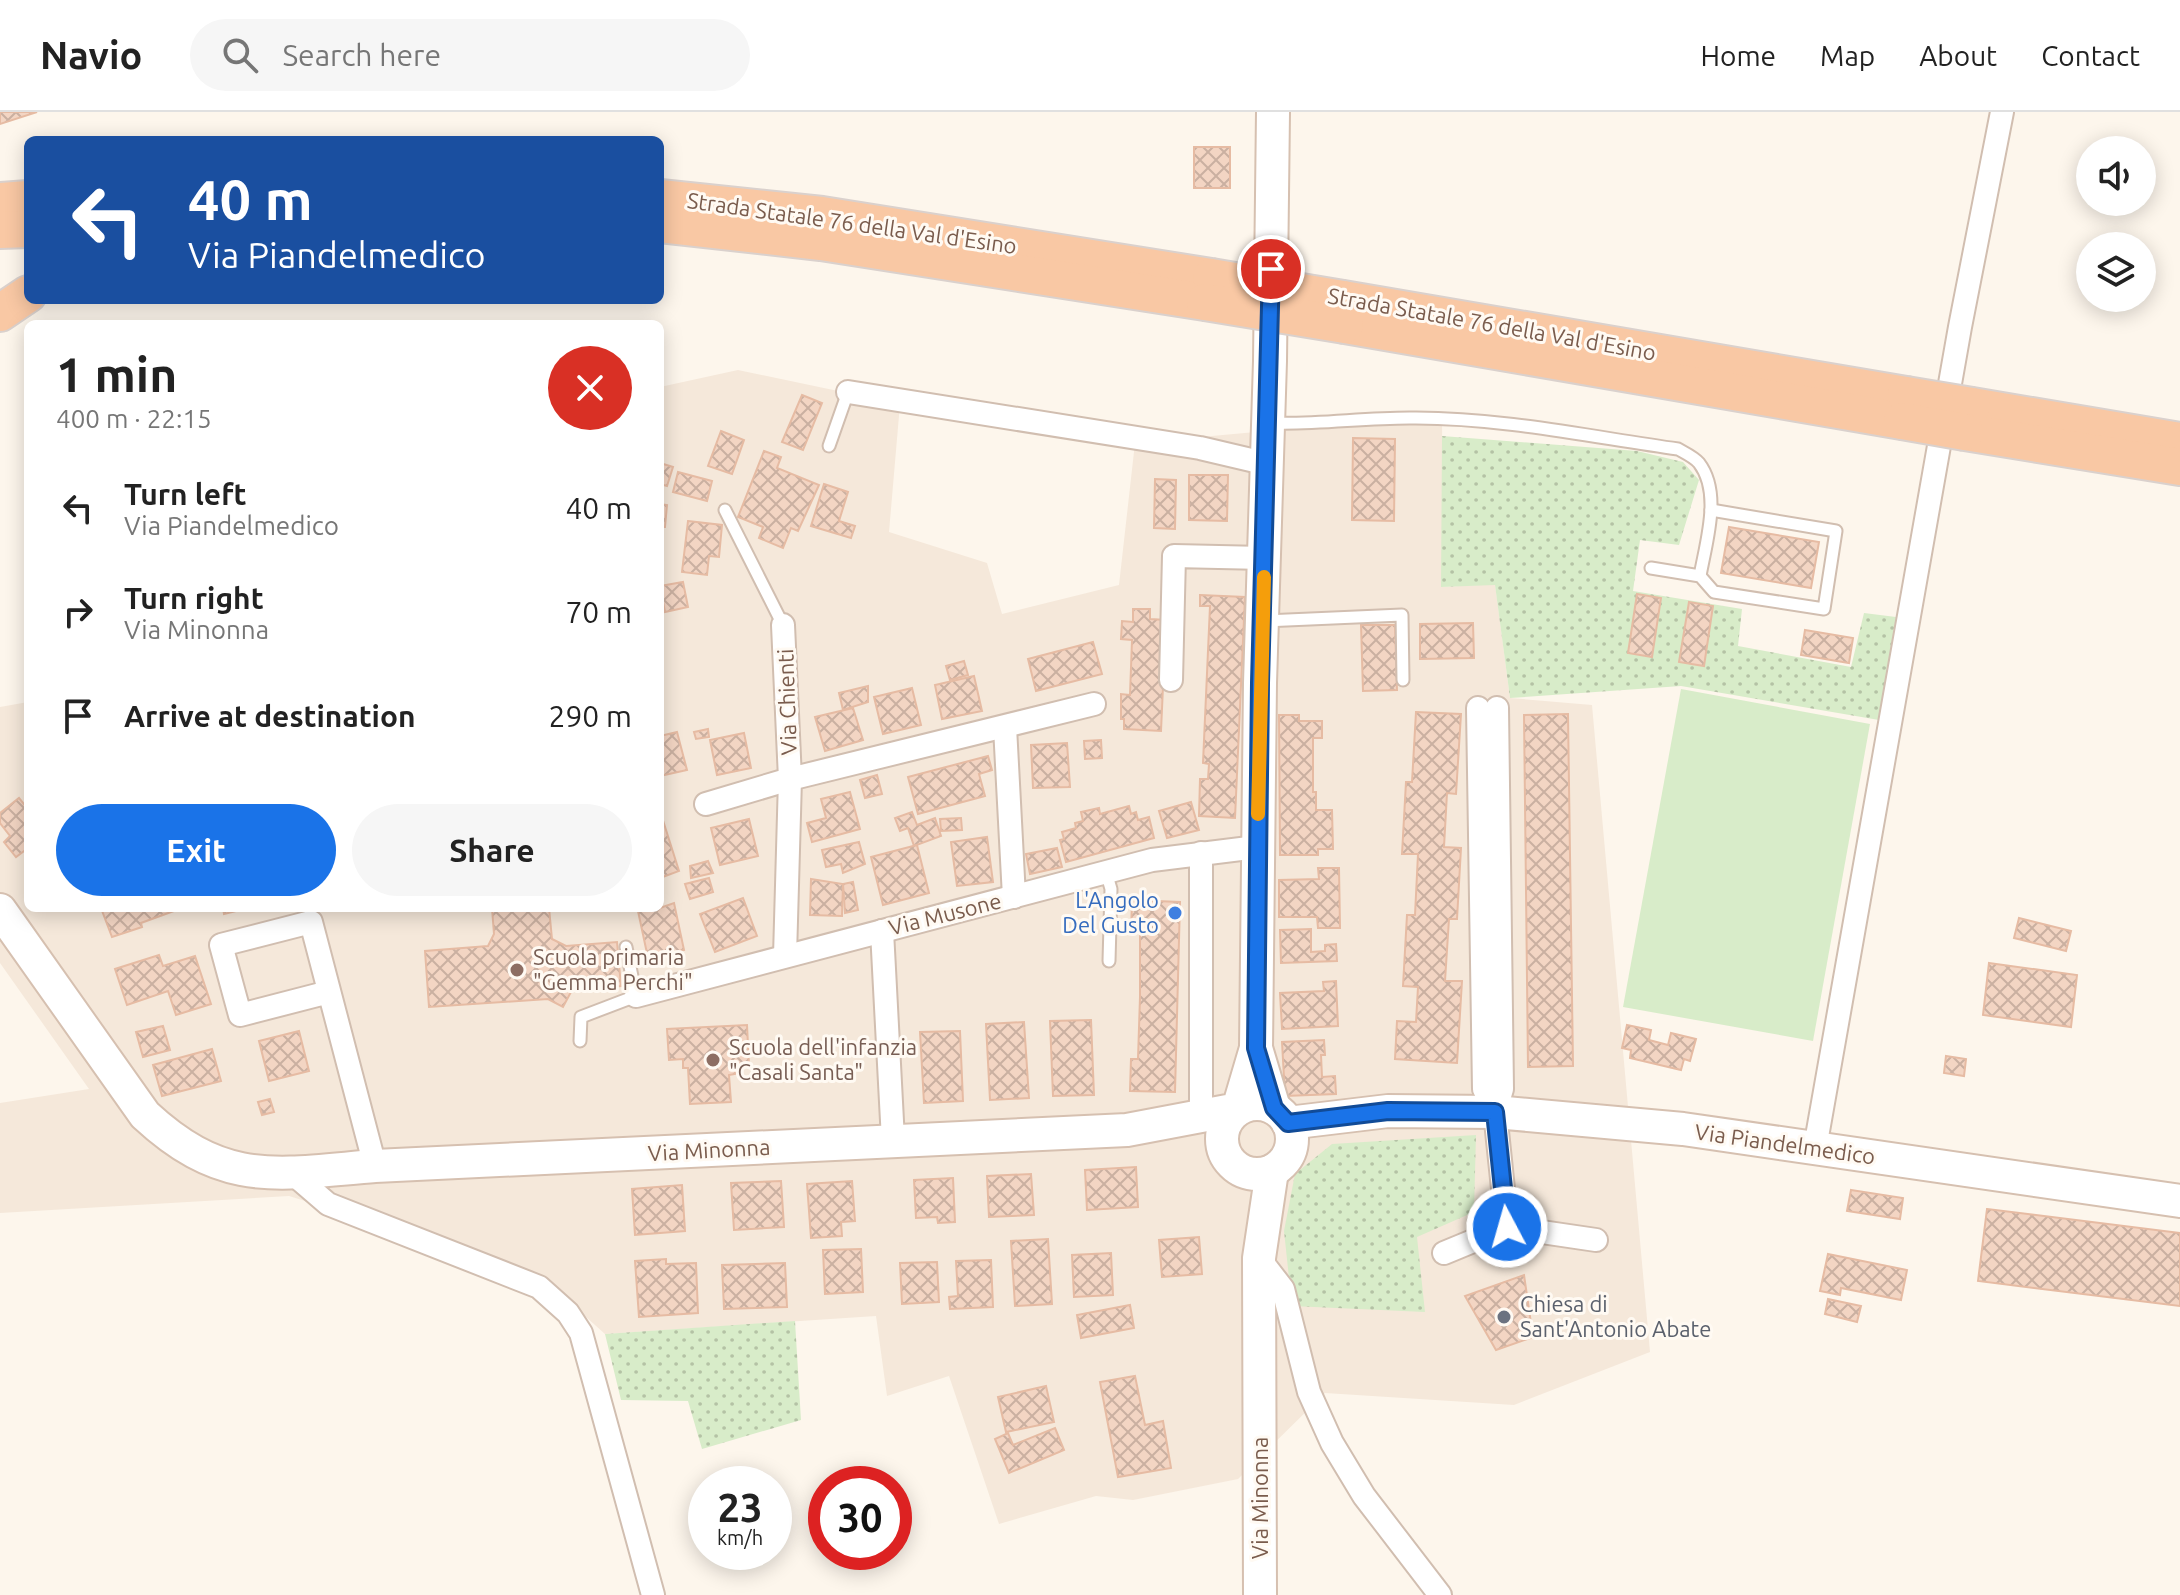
<!DOCTYPE html>
<html lang="en">
<head>
<meta charset="utf-8">
<style>
	:root { --surface:#fff; --page:#f6f6f6; --text:#222; --muted:#767676; --line:#e0e0e0; --accent:#1a73e8 }
	body { margin:0; font-family:Ubuntu,sans-serif; background:var(--page); color:var(--text); height:100vh; display:flex; flex-direction:column; font-size:30px; white-space:nowrap }
	* { box-sizing:border-box; margin:0 }
	p { font-size:26px; color:var(--muted) }
	.icon { flex:none; width:44px; height:44px; fill:none; stroke:currentColor; stroke-width:2; stroke-linecap:round; stroke-linejoin:round }
	.map { position:relative; flex:1; overflow:hidden }
	.sheet { position:absolute; left:24px; top:208px; width:640px; height:592px; display:flex; flex-direction:column; background:var(--surface); border-radius:12px; box-shadow:0 4px 20px #0003 }
	.sheet>* { flex:none }
	.hud { position:absolute; left:24px; top:24px; width:640px; height:168px; border-radius:12px; box-shadow:0 4px 20px #0003; background:#1a4fa0; color:#fff; overflow:hidden }
	.tools { position:absolute; left:2076px; top:24px; display:grid; gap:16px }
	.tools a { display:grid; place-items:center; width:80px; height:80px; border-radius:50%; background:var(--surface); box-shadow:0 4px 20px #0003; font-size:40px }
	.speed { position:absolute; left:688px; top:1354px; display:flex; gap:16px; font-size:40px; font-weight:700; text-align:center }
	.speed>* { display:grid; place-content:center; width:104px; height:104px; border-radius:50%; background:var(--surface); box-shadow:0 4px 20px #0003; line-height:1 }
	.speed small { font-size:20px; font-weight:400 }
	.speed .limit { border:12px solid #d22; background:#fff; color:#111 }
	.pin { position:absolute; display:grid; place-items:center; width:68px; height:68px; color:#fff; margin:-34px; border:4px solid #fff; border-radius:50%; box-shadow:0 2px 8px #0007 }
	.me { position:absolute; width:88px; margin:-44px; rotate:354deg; stroke-linejoin:round; filter:drop-shadow(0 0 6px #0008) }
	.turn { display:flex; align-items:center; gap:28px; height:168px; padding:0 32px; font-size:36px }
	.turn .icon { width:104px; height:104px; stroke-width:2.5 }
	.turn b { display:block; font-size:56px; line-height:68px }
	.round { display:grid; place-items:center; flex:none; width:84px; height:84px; border-radius:42px; background:var(--page) }
	.head { display:flex; align-items:center; justify-content:space-between; height:136px; padding:0 32px }
	h1 { font-size:48px; font-weight:700; line-height:60px }
	.action { display:flex; gap:16px; margin-top:auto; padding:16px 32px }
	.action a { flex:1; height:92px; border-radius:48px; background:var(--accent); color:#fff; font-size:32px; font-weight:700; line-height:92px; text-align:center }
	.action a+a { background:var(--page); color:var(--text) }
	ul { padding:0; list-style:none }
	li { display:flex; align-items:center; gap:24px; height:104px; padding:0 32px }
	li div { flex:1 }
	li b { display:block; font-size:30px }
	li em { font-style:normal }
	header { display:flex; align-items:center; gap:48px; box-sizing:border-box; height:112px; padding:0 40px; background:var(--surface); border-bottom:2px solid var(--line) }
	header strong { font-size:38px }
	nav { display:flex; gap:44px; margin-inline-start:auto; font-size:28px }
	.search { width:560px; height:72px; background:var(--page); display:flex; align-items:center; gap:20px; box-sizing:border-box; padding:0 28px; border-radius:44px; color:var(--muted); font-size:30px }
	.map>svg:first-child { display:block }
	.residential { fill:#f5e8da }
	.grass { fill:url(#grass-dots) }
	.pitch { fill:#d8ecc9 }
	.building { fill:url(#building-cross-hatch); stroke:#e6bba3; stroke-width:2 }
	.lines { fill:none; stroke-linecap:round; stroke-linejoin:round }
	.service-casing { stroke:#d1beb0; stroke-width:15 }
	.minor-casing { stroke:#d1beb0; stroke-width:26 }
	.secondary-casing { stroke:#d6c0b0; stroke-width:36 }
	.trunk-casing { stroke:#dad1cd; stroke-width:40 }
	.service { stroke:#fff; stroke-width:11 }
	.minor { stroke:#fff; stroke-width:22 }
	.secondary { stroke:#fff; stroke-width:32 }
	.trunk { stroke:#f9c8a4; stroke-width:36 }
	.trunk-bridge-casing { stroke:#dad1cd; stroke-width:40; stroke-linecap:butt }
	.trunk-bridge { stroke:#f9c8a4; stroke-width:36 }
	.route-casing { stroke:#114b97; stroke-width:20 }
	.route { stroke:#1a73e8; stroke-width:14 }
	.slow { stroke:#f59e0b; stroke-width:14 }
	.shop-dot { fill:#3f7fe0; stroke:#fffaf3; stroke-width:3 }
	.education-dot { fill:#8d6e63; stroke:#fffaf3; stroke-width:3 }
	.worship-dot { fill:#6b7280; stroke:#fffaf3; stroke-width:3 }
	.labels { text-anchor:middle; stroke-width:6; stroke-linejoin:round; paint-order:stroke }
	.street-label { font-size:22px; fill:#7a5c4d; stroke:#fffaf3 }
	.shop-label { font-size:22px; fill:#366cbe; stroke:#fffaf3; text-anchor:end }
	.education-label { font-size:22px; fill:#785e54; stroke:#fffaf3; text-anchor:start }
	.worship-label { font-size:22px; fill:#5b616d; stroke:#fffaf3; text-anchor:start }
</style>
</head>
<body>
<header>
<strong>Navio</strong>
<div class="search"><svg class="icon" aria-label="search" viewBox="0 0 24 24"><circle cx="10" cy="10" r="6"/><path d="M15 15l6 6"/></svg>Search here</div>
<nav><a>Home</a><a>Map</a><a>About</a><a>Contact</a></nav>
</header>
<div class="map">
<svg width="2180" height="1483" viewBox="0 0 2180 1483">
	<defs>
		<pattern id="grass-dots" width="8" height="8" patternUnits="userSpaceOnUse" patternTransform="scale(2)"><rect width="8" height="8" fill="#d8ecc9"/><path d="M2 2h.1M6 6h.1" fill="none" stroke="#b4c2a5" stroke-width="1.8" stroke-linecap="round"/></pattern>
		<pattern id="building-cross-hatch" width="8" height="8" patternUnits="userSpaceOnUse" patternTransform="scale(2)"><rect width="8" height="8" fill="#f3d5c3"/><path d="M0 0l8 8M0 8l8-8" fill="none" stroke="#cab0a1"/></pattern>
	</defs>
	<rect width="100%" height="100%" fill="#fdf6ec"/>
	<path class="residential" d="M738,258l162,34 -11,128 98,31 15,51 117,-29 16,-142 307,-28 1,172 52,-3 15,114 82,7 58,647 -136,53 -189,-12 -87,86 -105,21 -37,-4 -97,28 -50,-148 -62,20 -11,-80 -271,18 -68,-61 -248,-77 -289,17v-110l89,-14 -89,-126v-256l28,-5v206h632v-521z"/>
	<g class="grass">
		<path d="M1442,324l195,15 46,11 16,18 -20,65 -39,-5 -7,51 109,18 -4,37 113,21 13,-54 32,4 -17,103 -198,-34 -171,12 -15,-113 -54,2z"/>
		<path d="M1476,1023l-2,77 -57,25 8,75 -133,-6 -8,-75 11,-57 37,-30z"/>
		<path d="M795,1209l6,99 -99,29 -14,-48 -67,-1 -16,-66z"/>
	</g>
	<path class="pitch" d="M1681,577l189,35 -57,317 -190,-34z"/>
	<g class="building">
		<path d="M0,0h37l-37,12z"/>
		<rect x="1194" y="35" width="36" height="41"/>
		<path d="M802,283l20,8 -19,47 -21,-8z"/>
		<path d="M721,319l23,9 -12,34 -24,-8z"/>
		<path d="M1353,326l42,1 -1,82 -42,-1z"/>
		<path d="M764,339l17,6 -4,11 42,17 -21,46 -7,-3 -8,20 -24,-10 4,-11 -25,-10z"/>
		<path d="M660,351l13,4 -6,19 -7,-2z"/>
		<path d="M678,360l34,9 -5,20 -34,-9z"/>
		<path d="M1189,363h39l-1,46 -38,-1z"/>
		<path d="M1155,367l21,1 -1,49 -21,-1z"/>
		<path d="M824,372l24,8 -9,29 16,5 -4,12 -40,-12z"/>
		<path d="M660,392l7,1 -2,22h-5z"/>
		<path d="M688,409l34,4 -3,32 -10,-1 -2,19 -25,-3z"/>
		<path d="M1729,415l90,15 -8,46 -90,-15z"/>
		<path d="M683,470l5,25 -23,5 -5,-26z"/>
		<path d="M1637,482l24,4 -9,59 -24,-4z"/>
		<path d="M1200,483l45,2 -10,221 -36,-2 1,-37h8l1,-15 -6,-1 7,-157h-10z"/>
		<path d="M1689,490l24,4 -9,60 -25,-4z"/>
		<path d="M1133,497h17v10l16,1 -5,111 -37,-2v-10h-3v-25l9,1 2,-55 -11,-1 1,-18 11,1z"/>
		<path d="M1473,511l1,35 -54,1v-35z"/>
		<path d="M1361,513h34l2,65 -34,1z"/>
		<path d="M1805,518l48,8 -4,25 -48,-8z"/>
		<path d="M1093,530l9,32 -66,17 -8,-32z"/>
		<path d="M964,549l4,14 -18,5 -4,-14z"/>
		<path d="M974,564l8,35 -40,8 -7,-34z"/>
		<path d="M868,574v16l-25,8 -4,-17z"/>
		<path d="M912,576l9,37 -38,9 -9,-37z"/>
		<path d="M853,596l10,32 -38,11 -10,-34z"/>
		<path d="M1416,600l45,2 -5,80 -9,-1 -3,54 17,1 -4,71h-8l-4,62h17l-5,82 -62,-4 2,-38 19,1 2,-35 -15,-1 4,-71h8l3,-61h-16l4,-72h6z"/>
		<path d="M1568,602l5,352 -45,1 -4,-352z"/>
		<path d="M1279,603h20v6h23v17h-9v54h3v18h16l1,39h-15v6h-38z"/>
		<path d="M708,617l1,8 -13,2 -2,-7z"/>
		<path d="M677,620l10,38 -27,6v-40z"/>
		<path d="M744,621l7,35 -34,7 -7,-35z"/>
		<path d="M1101,628l1,18 -17,1 -1,-18z"/>
		<path d="M1067,631l3,44 -37,1 -2,-43z"/>
		<path d="M988,644l4,14 -13,4 6,22 -67,18 -10,-37z"/>
		<path d="M877,663l5,19 -17,4 -5,-18z"/>
		<path d="M850,680l10,37 -48,13 -5,-19 19,-5 -5,-19z"/>
		<path d="M19,686l9,11v39l-12,9 -12,-15 6,-6 -10,-13v-10z"/>
		<path d="M1191,690l8,28 -32,8 -8,-27z"/>
		<path d="M1129,694l2,8 5,-2 2,8 11,-3 5,21 -88,24 -6,-22 4,-1 -2,-7 14,-4 -1,-5 8,-2 -2,-9 18,-4 1,6z"/>
		<path d="M660,699l19,60 -19,7z"/>
		<path d="M912,700l5,13 18,-7 6,18 -27,10 -6,-18 -8,3 -5,-13z"/>
		<path d="M961,706l1,12 -21,1 -1,-12z"/>
		<path d="M749,707l9,37 -38,9 -9,-37z"/>
		<path d="M987,725l6,45 -36,4 -6,-44z"/>
		<path d="M859,730l6,22 -22,9 -2,-9 -15,3 -4,-17z"/>
		<path d="M917,733l12,48 -46,12 -12,-48z"/>
		<path d="M1057,736l5,19 -32,7 -4,-20z"/>
		<path d="M708,749l5,12 -22,5 -1,-12z"/>
		<path d="M1318,756h21l1,60h-22l-1,-11h-38v-37l40,-1z"/>
		<path d="M709,766l4,14 -23,7 -5,-15z"/>
		<path d="M811,767l32,5 -1,32 -32,-1z"/>
		<path d="M853,770l5,28 -13,3 -2,-29z"/>
		<path d="M743,786l14,38 -42,16 -15,-38z"/>
		<path d="M1132,788l48,2 -5,190 -45,-1 1,-32h7l2,-62v-64h-9z"/>
		<path d="M674,791l10,47 -36,8 -10,-47 22,-3z"/>
		<path d="M101,796h81l-41,15 1,4 -30,10z"/>
		<path d="M223,796h25l-24,6z"/>
		<path d="M492,796h57l3,31 14,7 51,-4 4,44 -49,4 -9,17 -15,-8 -119,8 -4,-56 63,-5 6,-12z"/>
		<path d="M2019,806l52,13 -5,20 -52,-13z"/>
		<path d="M1311,817v23l14,-1v-6l11,-1 1,17 -56,2 -1,-33z"/>
		<path d="M159,843l4,11 32,-10 16,48 -35,11 -8,-24 -41,14 -12,-36z"/>
		<path d="M1989,851l88,12 -6,52 -88,-12z"/>
		<path d="M1336,869l2,45 -56,3 -2,-36 44,-2 -1,-9z"/>
		<path d="M1091,908l3,75 -41,1 -3,-75z"/>
		<path d="M1024,910l5,76 -39,2 -4,-76z"/>
		<path d="M747,913l2,40h-14v9l-6,1 2,27 -41,2 -2,-36h-5v-9l-14,1 -2,-31z"/>
		<path d="M1627,913l24,5 -2,10 19,5 3,-12 25,6 -6,22 -6,-2 -3,11 -51,-12 1,-8 -9,-2z"/>
		<path d="M163,914l7,24 -27,7 -7,-25z"/>
		<path d="M299,919l10,40 -40,10 -10,-40z"/>
		<path d="M960,919l3,70 -39,2 -4,-71z"/>
		<path d="M1324,928l1,15h-4l1,22 13,-1 1,18 -51,2 -3,-54z"/>
		<path d="M212,937l9,32 -59,15 -9,-31z"/>
		<path d="M1946,944l20,3 -2,17 -20,-3z"/>
		<path d="M270,987l4,13 -12,3 -4,-13z"/>
		<path d="M1136,1055l2,40 -51,3 -2,-40z"/>
		<path d="M1031,1062l3,41 -45,2 -2,-41z"/>
		<path d="M953,1066l2,44 -17,1 -1,-6 -21,1 -2,-38z"/>
		<path d="M781,1069l3,46 -50,3 -3,-47z"/>
		<path d="M852,1069l3,40 -14,1 1,14 -31,2 -4,-54z"/>
		<path d="M682,1073l3,46 -50,4 -3,-46z"/>
		<path d="M1851,1078l52,8 -3,21 -53,-8z"/>
		<path d="M1987,1097l193,24v73l-202,-25z"/>
		<path d="M1199,1125l3,37 -40,3 -3,-37z"/>
		<path d="M1048,1127l4,65 -37,2 -4,-65z"/>
		<path d="M861,1137l2,43 -38,2 -2,-44z"/>
		<path d="M1111,1141l2,42 -39,2 -2,-42z"/>
		<path d="M1828,1142l79,16 -6,30 -60,-12 -1,7 -20,-4z"/>
		<path d="M666,1147v5l30,-1 2,50 -59,4 -4,-56z"/>
		<path d="M991,1148l2,47 -43,2 -1,-12 9,-1 -2,-35z"/>
		<path d="M937,1150l2,40 -37,2 -2,-41z"/>
		<path d="M785,1151l2,44 -63,2 -2,-44z"/>
		<path d="M1524,1163l9,62 -37,13 -31,-54z"/>
		<path d="M1828,1187l33,7 -4,16 -32,-8z"/>
		<path d="M1130,1193l4,23 -53,10 -4,-23z"/>
		<path d="M1135,1264l10,49 18,-4 8,47 -53,9 -18,-95z"/>
		<path d="M1046,1274l8,36 -48,10 -8,-35z"/>
		<path d="M1055,1316l9,22 -55,23 -14,-34 13,-6 5,12z"/>
	</g>
	<g class="lines">
		<defs>
			<g id="service">
				<path d="M1270,311c49,2 97,-6 146,-5 86,0 176,19 262,31 7,4 16,8 21,14 23,30 7,79 1,113"/>
				<path d="M829,334l19,-54"/>
				<path d="M725,398l58,115"/>
				<path d="M1651,456l49,8 14,16 110,17 12,-78 -125,-21"/>
				<path d="M1264,509l138,-6 1,65"/>
				<path d="M1106,760l5,17 -2,72"/>
				<path d="M580,929l1,-24 55,-21 -10,-49"/>
			</g>
			<g id="minor">
				<path d="M848,280l352,56 68,16"/>
				<path d="M1171,568l3,-124 90,2"/>
				<path d="M1005,615l9,170"/>
				<path d="M706,692l84,-25 -7,-154"/>
				<path d="M1201,741v262"/>
				<path d="M882,819l11,209"/>
				<path d="M785,844l5,-177 304,-75"/>
				<path d="M329,880l-89,23 -19,-70 90,-23 64,244"/>
				<path d="M636,884l516,-136 105,-13"/>
				<path d="M1495,1000l7,-23 -5,-381"/>
				<path d="M1815,1036l145,-821 42,-215"/>
				<path d="M292,1061l36,31 211,83 29,26 13,20 72,262"/>
				<path d="M1507,1115l89,13"/>
				<path d="M1444,1141l63,-26 -12,-115 -11,-23 -6,-381"/>
				<path d="M1259,1146l24,31 26,103 23,51 32,53 76,99"/>
			</g>
			<g id="secondary">
				<path d="M1273,0l-3,249 -10,322 -4,365 18,60"/>
				<path d="M0,798l145,205c79,73 131,59 230,51l752,-36 111,-21 18,-61"/>
				<circle cx="1257" cy="1027" r="35"/>
				<path d="M1288,1011l100,-12 107,1 188,17 497,72"/>
				<path d="M1260,1483l-1,-337 13,-87"/>
			</g>
			<g id="trunk">
				<path d="M660,86l162,17 389,62"/>
				<path d="M0,89l28,-2"/>
				<path d="M660,112l161,18 384,60"/>
				<path d="M0,118l28,-1"/>
				<path d="M1343,187l563,96"/>
				<path d="M0,201l28,-19"/>
				<path d="M1345,213l557,96"/>
				<path d="M1972,294l208,35"/>
				<path d="M1965,320l215,35"/>
			</g>
		</defs>
		<use href="#service" class="service-casing"/>
		<use href="#minor" class="minor-casing"/>
		<use href="#secondary" class="secondary-casing"/>
		<use href="#trunk" class="trunk-casing"/>
		<use href="#service" class="service"/>
		<use href="#minor" class="minor"/>
		<use href="#secondary" class="secondary"/>
		<use href="#trunk" class="trunk"/>
		<defs>
			<g id="trunk-bridge">
				<path d="M1211,165l132,22"/>
				<path d="M1205,190l140,23"/>
				<path d="M1906,283l66,11"/>
				<path d="M1902,309l63,11"/>
			</g>
		</defs>
		<use href="#trunk-bridge" class="trunk-bridge-casing"/>
		<use href="#trunk-bridge" class="trunk-bridge"/>
	</g>
	<g class="lines">
		<defs>
			<path id="route" d="M1271,157l-11,414 -4,365 18,60 14,15 100,-12 107,1 12,115"/>
		</defs>
		<use href="#route" class="route-casing"/>
		<use href="#route" class="route"/>
		<path class="slow" d="M1258,702l6,-237"/>
	</g>
	<circle class="shop-dot" cx="1175" cy="801" r="8"/>
	<g class="education-dot">
		<circle cx="517" cy="858" r="8"/>
		<circle cx="713" cy="948" r="8"/>
	</g>
	<circle class="worship-dot" cx="1504" cy="1205" r="8"/>
	<g class="labels">
		<g class="street-label">
			<text transform="translate(852 111) rotate(8)" y="8">Strada Statale 76 della Val d'Esino</text>
			<text transform="translate(1492 212) rotate(10)" y="8">Strada Statale 76 della Val d'Esino</text>
			<text transform="translate(787 590) rotate(-92)" y="8">Via Chienti</text>
			<text transform="translate(945 802) rotate(-14)" y="8">Via Musone</text>
			<text transform="translate(1785 1032) rotate(8)" y="8">Via Piandelmedico</text>
			<text transform="translate(709 1038) rotate(-3)" y="8">Via Minonna</text>
			<text transform="translate(1260 1386) rotate(-90)" y="8">Via Minonna</text>
		</g>
		<g class="shop-label">
			<text x="1159" y="796">L'Angolo<tspan x="1159" dy="25">Del Gusto</tspan></text>
		</g>
		<g class="education-label">
			<text x="533" y="853">Scuola primaria<tspan x="533" dy="25">"Gemma Perchi"</tspan></text>
			<text x="729" y="943">Scuola dell'infanzia<tspan x="729" dy="25">"Casali Santa"</tspan></text>
		</g>
		<g class="worship-label">
			<text x="1520" y="1200">Chiesa di<tspan x="1520" dy="25">Sant'Antonio Abate</tspan></text>
		</g>
	</g>
</svg>
<div class="tools">
<a><svg class="icon" aria-label="sound" viewBox="0 0 24 24"><path d="M4 9h4l5-4v14l-5-4H4zM17 9q2 3 0 6"/></svg></a>
<a><svg class="icon" aria-label="layers" viewBox="0 0 24 24"><path d="M12 4l9 5-9 5-9-5zM3 14l9 5 9-5"/></svg></a>
</div>
<div class="speed"><div>23<small>km/h</small></div><div class="limit">30</div></div>
<div class="pin" style="left:1271px;top:157px;background:#d93025"><svg class="icon" aria-label="arrive" viewBox="0 0 24 24"><path d="M6 21V4h12l-3 4 3 4H6"/></svg></div>
<svg class="me" style="left:1507px;top:1115px" viewBox="-20 -20 40 40"><circle r="17" fill="#1a73e8" stroke="#fff" stroke-width="3"/><path d="M0-11L8 9 0 5-8 9z" fill="#fff"/></svg>
<div class="hud">
<div class="turn"><svg class="icon" aria-label="left" viewBox="0 0 24 24"><path d="M17 20v-9H6M10 6l-5 5 5 5"/></svg><div><b>40 m</b>Via Piandelmedico</div></div>
</div>
<section class="sheet">
<div class="head"><div><h1>1 min</h1><p>400 m · 22:15</p></div><a class="round" style="background:#d93025;color:#fff"><svg class="icon" aria-label="close" viewBox="0 0 24 24"><path d="M6 6l12 12M18 6L6 18"/></svg></a></div>
<ul>
<li><svg class="icon" aria-label="left" viewBox="0 0 24 24"><path d="M17 20v-9H6M10 6l-5 5 5 5"/></svg><div><b>Turn left</b><p>Via Piandelmedico</p></div><em>40 m</em></li>
<li><svg class="icon" aria-label="right" viewBox="0 0 24 24"><path d="M7 20v-9h11M14 6l5 5-5 5"/></svg><div><b>Turn right</b><p>Via Minonna</p></div><em>70 m</em></li>
<li><svg class="icon" aria-label="arrive" viewBox="0 0 24 24"><path d="M6 21V4h12l-3 4 3 4H6"/></svg><div><b>Arrive at destination</b></div><em>290 m</em></li>
</ul>
<div class="action"><a>Exit</a><a>Share</a></div>
</section>
</div>
</body>
</html>
